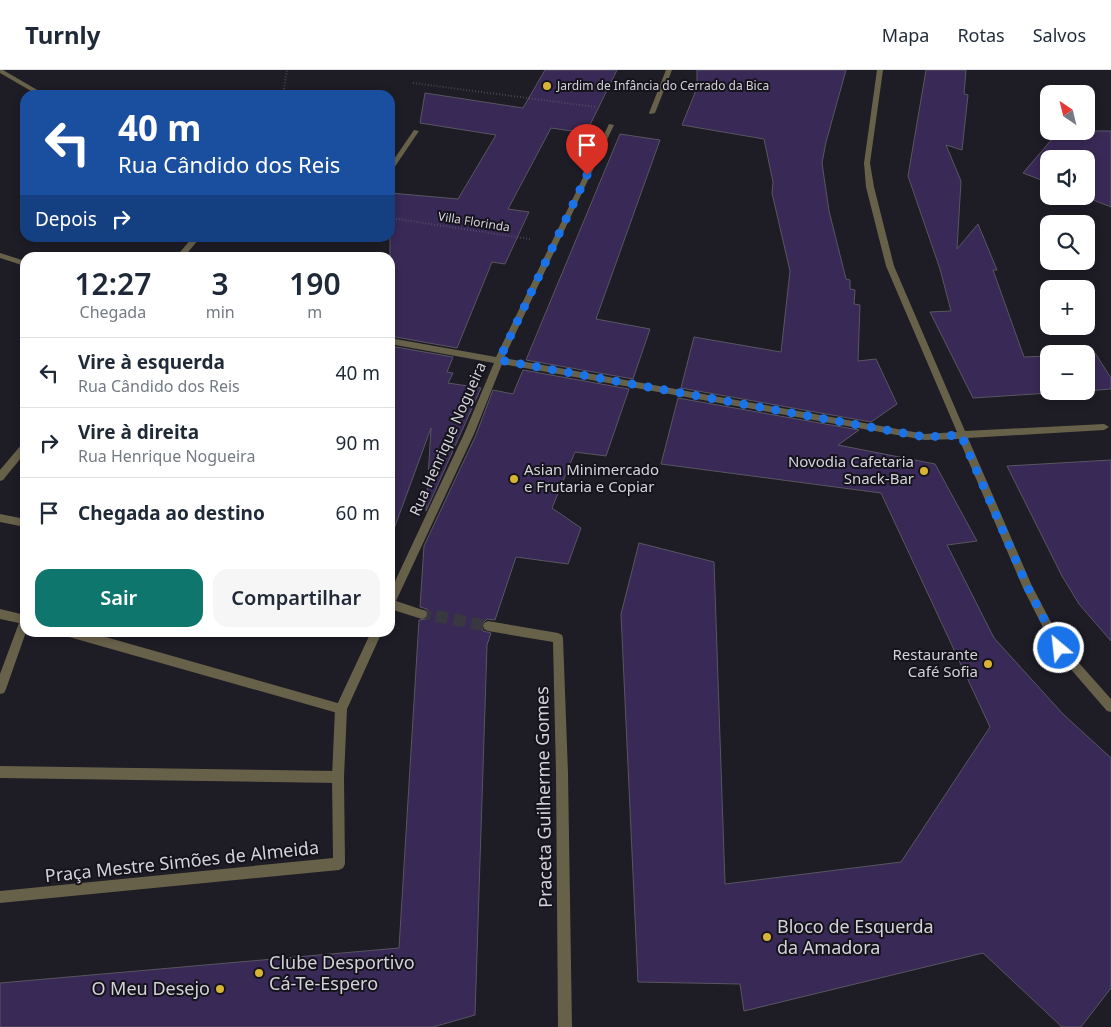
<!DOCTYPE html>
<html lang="pt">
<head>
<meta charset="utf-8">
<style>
	:root { --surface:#fff; --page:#f6f6f7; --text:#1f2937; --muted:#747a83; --line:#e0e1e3; --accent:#0f766e }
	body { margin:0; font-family:"Noto Sans",sans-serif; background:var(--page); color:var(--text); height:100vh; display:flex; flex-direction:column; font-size:19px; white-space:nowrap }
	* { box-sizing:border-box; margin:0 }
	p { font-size:16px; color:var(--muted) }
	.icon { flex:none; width:28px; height:28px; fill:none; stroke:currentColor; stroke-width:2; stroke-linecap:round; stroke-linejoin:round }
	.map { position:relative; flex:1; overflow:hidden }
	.sheet { position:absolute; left:20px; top:182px; width:375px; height:385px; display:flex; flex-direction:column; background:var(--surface); border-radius:15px; box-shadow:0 2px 8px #0003 }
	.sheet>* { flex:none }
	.guide { position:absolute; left:20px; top:20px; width:375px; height:152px; border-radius:15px; box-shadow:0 2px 8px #0003; background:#1a4fa0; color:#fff; overflow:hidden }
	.needle { width:32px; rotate:325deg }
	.tools { position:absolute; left:1040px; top:15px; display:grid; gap:10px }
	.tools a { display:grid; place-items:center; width:55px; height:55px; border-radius:10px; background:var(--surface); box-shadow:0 2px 8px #0003; font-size:25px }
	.pin { position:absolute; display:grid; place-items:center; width:42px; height:42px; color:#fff; margin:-51px -21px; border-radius:50% 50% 50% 0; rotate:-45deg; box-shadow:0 0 5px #0007 }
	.pin .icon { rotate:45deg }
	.me { position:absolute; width:55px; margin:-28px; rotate:332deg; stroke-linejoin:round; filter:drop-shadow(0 0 4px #0008) }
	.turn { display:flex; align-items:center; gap:18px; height:105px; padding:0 15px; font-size:22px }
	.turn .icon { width:65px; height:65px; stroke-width:2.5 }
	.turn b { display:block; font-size:35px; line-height:42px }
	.then { display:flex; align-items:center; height:48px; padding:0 15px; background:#0003; gap:10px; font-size:19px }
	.eta { display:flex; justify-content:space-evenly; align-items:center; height:85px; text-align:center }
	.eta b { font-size:30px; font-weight:600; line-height:35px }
	.primary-button { display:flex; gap:10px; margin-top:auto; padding:10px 15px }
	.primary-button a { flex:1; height:58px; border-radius:15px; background:var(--accent); color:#fff; font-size:20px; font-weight:600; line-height:58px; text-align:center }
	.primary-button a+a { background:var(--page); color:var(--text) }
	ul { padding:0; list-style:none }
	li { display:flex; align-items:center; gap:15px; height:70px; padding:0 15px; border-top:1px solid var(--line) }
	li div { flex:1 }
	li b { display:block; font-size:19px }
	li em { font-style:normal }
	header { display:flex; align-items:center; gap:30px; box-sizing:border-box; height:70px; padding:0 25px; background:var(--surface); border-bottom:1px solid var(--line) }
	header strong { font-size:24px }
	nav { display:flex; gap:28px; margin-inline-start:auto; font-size:18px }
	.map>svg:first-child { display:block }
	.building { fill:#382956; stroke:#595661 }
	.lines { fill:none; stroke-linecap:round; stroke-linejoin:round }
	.street-tunnel-far1 { stroke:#393740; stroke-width:9; stroke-dasharray:9 4.5; stroke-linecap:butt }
	.street-tunnel { stroke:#393740; stroke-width:12; stroke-dasharray:12 6; stroke-linecap:butt }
	.path { stroke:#6b6971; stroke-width:2; stroke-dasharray:0.5 2.5; stroke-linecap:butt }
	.lane { fill:#68614a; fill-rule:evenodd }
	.street { fill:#68614a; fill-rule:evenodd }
	.route { stroke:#1a73e8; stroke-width:9; stroke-dasharray:0 16.2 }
	.poi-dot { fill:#d7b434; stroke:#15131b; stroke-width:2 }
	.labels { text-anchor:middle; stroke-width:4; stroke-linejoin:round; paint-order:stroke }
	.far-poi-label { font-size:12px; fill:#d4d2d9; stroke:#15131b; text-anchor:start }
	.far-street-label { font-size:12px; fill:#d4d2d9; stroke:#15131b }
	.street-label { font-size:15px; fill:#d4d2d9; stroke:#15131b }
	.poi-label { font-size:15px; fill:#d4d2d9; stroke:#15131b; text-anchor:end }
	.near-street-label { font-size:18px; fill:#d4d2d9; stroke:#15131b }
	.near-poi-label { font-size:18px; fill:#d4d2d9; stroke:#15131b; text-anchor:start }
</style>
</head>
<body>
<header>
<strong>Turnly</strong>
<nav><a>Mapa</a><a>Rotas</a><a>Salvos</a></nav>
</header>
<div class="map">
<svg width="1111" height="957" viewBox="0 0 1111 957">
	<rect width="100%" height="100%" fill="#1e1c25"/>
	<g class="building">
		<path d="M545,0h72l-31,63 -35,-5 -43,81 21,3 -24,52 -13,-2 -35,86 -67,-12v-143l68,6 38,-64 -76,-12 5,-30 98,15z"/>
		<path d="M697,0h149l-20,72 -4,21 7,48 17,68 4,1v9l5,1 -1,14 6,1 -2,56 18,-2 21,45 -26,18 -190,-34 13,-51 87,15 9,-81 -18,-78 1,-11 -9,-43 -82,-14 15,-37z"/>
		<path d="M926,0h40l-2,24 4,1 -6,55 -16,-5 15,36 -4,68 21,-25 19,46h-4l31,87 25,-1v35h31l-107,7 -43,-86 21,-1 -11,-42 -32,-93z"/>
		<path d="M1059,61h52v76l-28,-11h3v-37h-37v24l-26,-10z"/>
		<path d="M620,64l40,6 -64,179 54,10 -17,50 -107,-19z"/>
		<path d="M390,276l63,11 -6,15 6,1 -5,10 33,5 -55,123 5,-83 -37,101 -4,-1z"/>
		<path d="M1095,283l16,25v11l-25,2v-37h-3z"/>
		<path d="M523,300l106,19 -23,67 -31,-4 -23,56 29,20 -13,36 -52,-7 -21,63 -8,-1 -6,6 2,6 8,2 -4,12 -12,370 -42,12h-433v-44l399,-35 20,-328 8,-1 2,-4 -2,-6 -7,-2 4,-61 52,-111 17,-45 20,4z"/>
		<path d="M678,328l181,32 -21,15 97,19 42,77 -30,4 47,93 69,76 48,44v230l-30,39h-19l-79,-74 -239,58 -4,-27 -102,-2 -17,-368 18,-71 75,19 11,322 176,-22 89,-135 -109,-234 -220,-29z"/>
		<path d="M1111,390v181l-32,-37 -17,-28 -55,-110z"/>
	</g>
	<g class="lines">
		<path class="street-tunnel-far1" d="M422,544l20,4"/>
		<path class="street-tunnel" d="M436,546l52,10"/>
		<g class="path">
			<path d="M413,13l183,24"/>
			<path d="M283,25l4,-25"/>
			<path d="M390,148l140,21"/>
		</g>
		<g class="lane">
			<path d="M64,562h24l253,72 4,1 2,4 -2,4 -4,1 -272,-77 -4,-2z"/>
			<path d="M0,696l338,5 4,2 2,4 -2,4 -4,2 -338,-5z"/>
		</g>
		<g class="street">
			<path d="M0,0h3l43,25h-8l-38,-22z"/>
			<path d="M666,0h6l-17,43 -5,1 -1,-1z"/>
			<path d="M877,0h6l-13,93 4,24 20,79 71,165 139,-7 5,3 -5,3 -136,8 64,148 31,59 48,54v13l-4,-1 -52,-60 -32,-63 -64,-149 -34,1 -423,-76 -28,70 -78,167 30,10 1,3 -1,3 -4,2 -32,-10v-17l74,-158 30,-71 -104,-19v-6l106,19 113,-233 5,1 -110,233 421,76 32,-2 -71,-166 -20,-79 -2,-24z"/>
			<path d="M414,60l5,1 -27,40 -2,1v-7z"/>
			<path d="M192,168h8l-17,20h-8z"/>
			<path d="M0,183l25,8v5l-25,-8z"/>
			<path d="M25,372v11l-22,27 -3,1v-11l22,-26z"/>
			<path d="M0,444l25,5v8l-25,-5z"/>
			<path d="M0,539l25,6 1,17 -20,57 -2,4 -4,1v-20l19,-51 -19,-4z"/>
			<path d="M488,551l70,12 4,2 1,3 5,135 4,254h-14l-2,-254 -3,-131 -65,-11 -4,-2 -1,-3 1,-3z"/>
			<path d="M371,562h11l-35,77 -3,68 1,87 -2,4 -4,2 -339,33v-12l333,-33 -1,-81 3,-68z"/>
		</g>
	</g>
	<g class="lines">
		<path class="route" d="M587,105l-88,185 426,77 36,-2 67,153 31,60"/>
	</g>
	<g class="poi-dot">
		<circle cx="547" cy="16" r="5"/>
		<circle cx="924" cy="401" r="5"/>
		<circle cx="514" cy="409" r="5"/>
		<circle cx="988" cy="594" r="5"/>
		<circle cx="767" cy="867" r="5"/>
		<circle cx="259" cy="903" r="5"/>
		<circle cx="220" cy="919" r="5"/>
	</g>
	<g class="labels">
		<g class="far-poi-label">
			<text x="557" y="20">Jardim de Infância do Cerrado da Bica</text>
		</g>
		<g class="far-street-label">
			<text transform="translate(474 152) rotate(9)" y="4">Villa Florinda</text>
		</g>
		<g class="street-label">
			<text transform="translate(448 369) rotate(-66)" y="5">Rua Henrique Nogueira</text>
		</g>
		<g class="poi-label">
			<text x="914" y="397">Novodia Cafetaria<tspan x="914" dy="17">Snack-Bar</tspan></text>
			<text x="524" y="405" text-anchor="start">Asian Minimercado<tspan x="524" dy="17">e Frutaria e Copiar</tspan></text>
			<text x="978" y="590">Restaurante<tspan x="978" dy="17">Café Sofia</tspan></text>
		</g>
		<g class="near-street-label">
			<text transform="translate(544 727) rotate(-91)" y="6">Praceta Guilherme Gomes</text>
			<text transform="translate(182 792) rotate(-6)" y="6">Praça Mestre Simões de Almeida</text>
		</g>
		<g class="near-poi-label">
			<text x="777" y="863">Bloco de Esquerda<tspan x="777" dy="21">da Amadora</tspan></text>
			<text x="269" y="899">Clube Desportivo<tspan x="269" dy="21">Cá-Te-Espero</tspan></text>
			<text x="210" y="925" text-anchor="end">O Meu Desejo</text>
		</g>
	</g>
</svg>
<div class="tools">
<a><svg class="needle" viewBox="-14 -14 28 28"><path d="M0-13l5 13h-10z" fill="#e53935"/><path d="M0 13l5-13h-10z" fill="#747a83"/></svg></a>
<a><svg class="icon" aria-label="sound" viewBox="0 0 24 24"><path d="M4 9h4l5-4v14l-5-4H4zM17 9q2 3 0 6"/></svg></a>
<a><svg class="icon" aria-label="search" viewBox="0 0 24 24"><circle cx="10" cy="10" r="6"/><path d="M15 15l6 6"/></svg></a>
<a>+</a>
<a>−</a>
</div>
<div class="pin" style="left:587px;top:105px;background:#d93025"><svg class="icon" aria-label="arrive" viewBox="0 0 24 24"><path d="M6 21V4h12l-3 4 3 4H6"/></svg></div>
<svg class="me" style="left:1059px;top:578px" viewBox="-20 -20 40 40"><circle r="17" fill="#1a73e8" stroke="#fff" stroke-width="3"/><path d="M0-11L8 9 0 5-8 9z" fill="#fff"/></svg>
<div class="guide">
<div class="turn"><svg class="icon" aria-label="left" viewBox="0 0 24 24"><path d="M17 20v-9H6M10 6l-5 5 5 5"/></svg><div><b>40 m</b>Rua Cândido dos Reis</div></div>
<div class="then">Depois<svg class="icon" aria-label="right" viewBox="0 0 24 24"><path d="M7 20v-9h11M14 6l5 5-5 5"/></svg></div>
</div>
<section class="sheet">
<div class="eta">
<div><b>12:27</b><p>Chegada</p></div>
<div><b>3</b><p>min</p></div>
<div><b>190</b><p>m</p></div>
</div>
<ul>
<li><svg class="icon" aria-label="left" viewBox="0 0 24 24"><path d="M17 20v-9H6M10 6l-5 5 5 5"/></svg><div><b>Vire à esquerda</b><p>Rua Cândido dos Reis</p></div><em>40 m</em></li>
<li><svg class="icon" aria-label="right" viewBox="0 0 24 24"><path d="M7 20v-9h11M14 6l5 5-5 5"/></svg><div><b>Vire à direita</b><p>Rua Henrique Nogueira</p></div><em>90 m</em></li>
<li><svg class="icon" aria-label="arrive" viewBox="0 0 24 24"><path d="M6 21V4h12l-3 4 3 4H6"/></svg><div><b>Chegada ao destino</b></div><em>60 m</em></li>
</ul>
<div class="primary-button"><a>Sair</a><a>Compartilhar</a></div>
</section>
</div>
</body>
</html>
